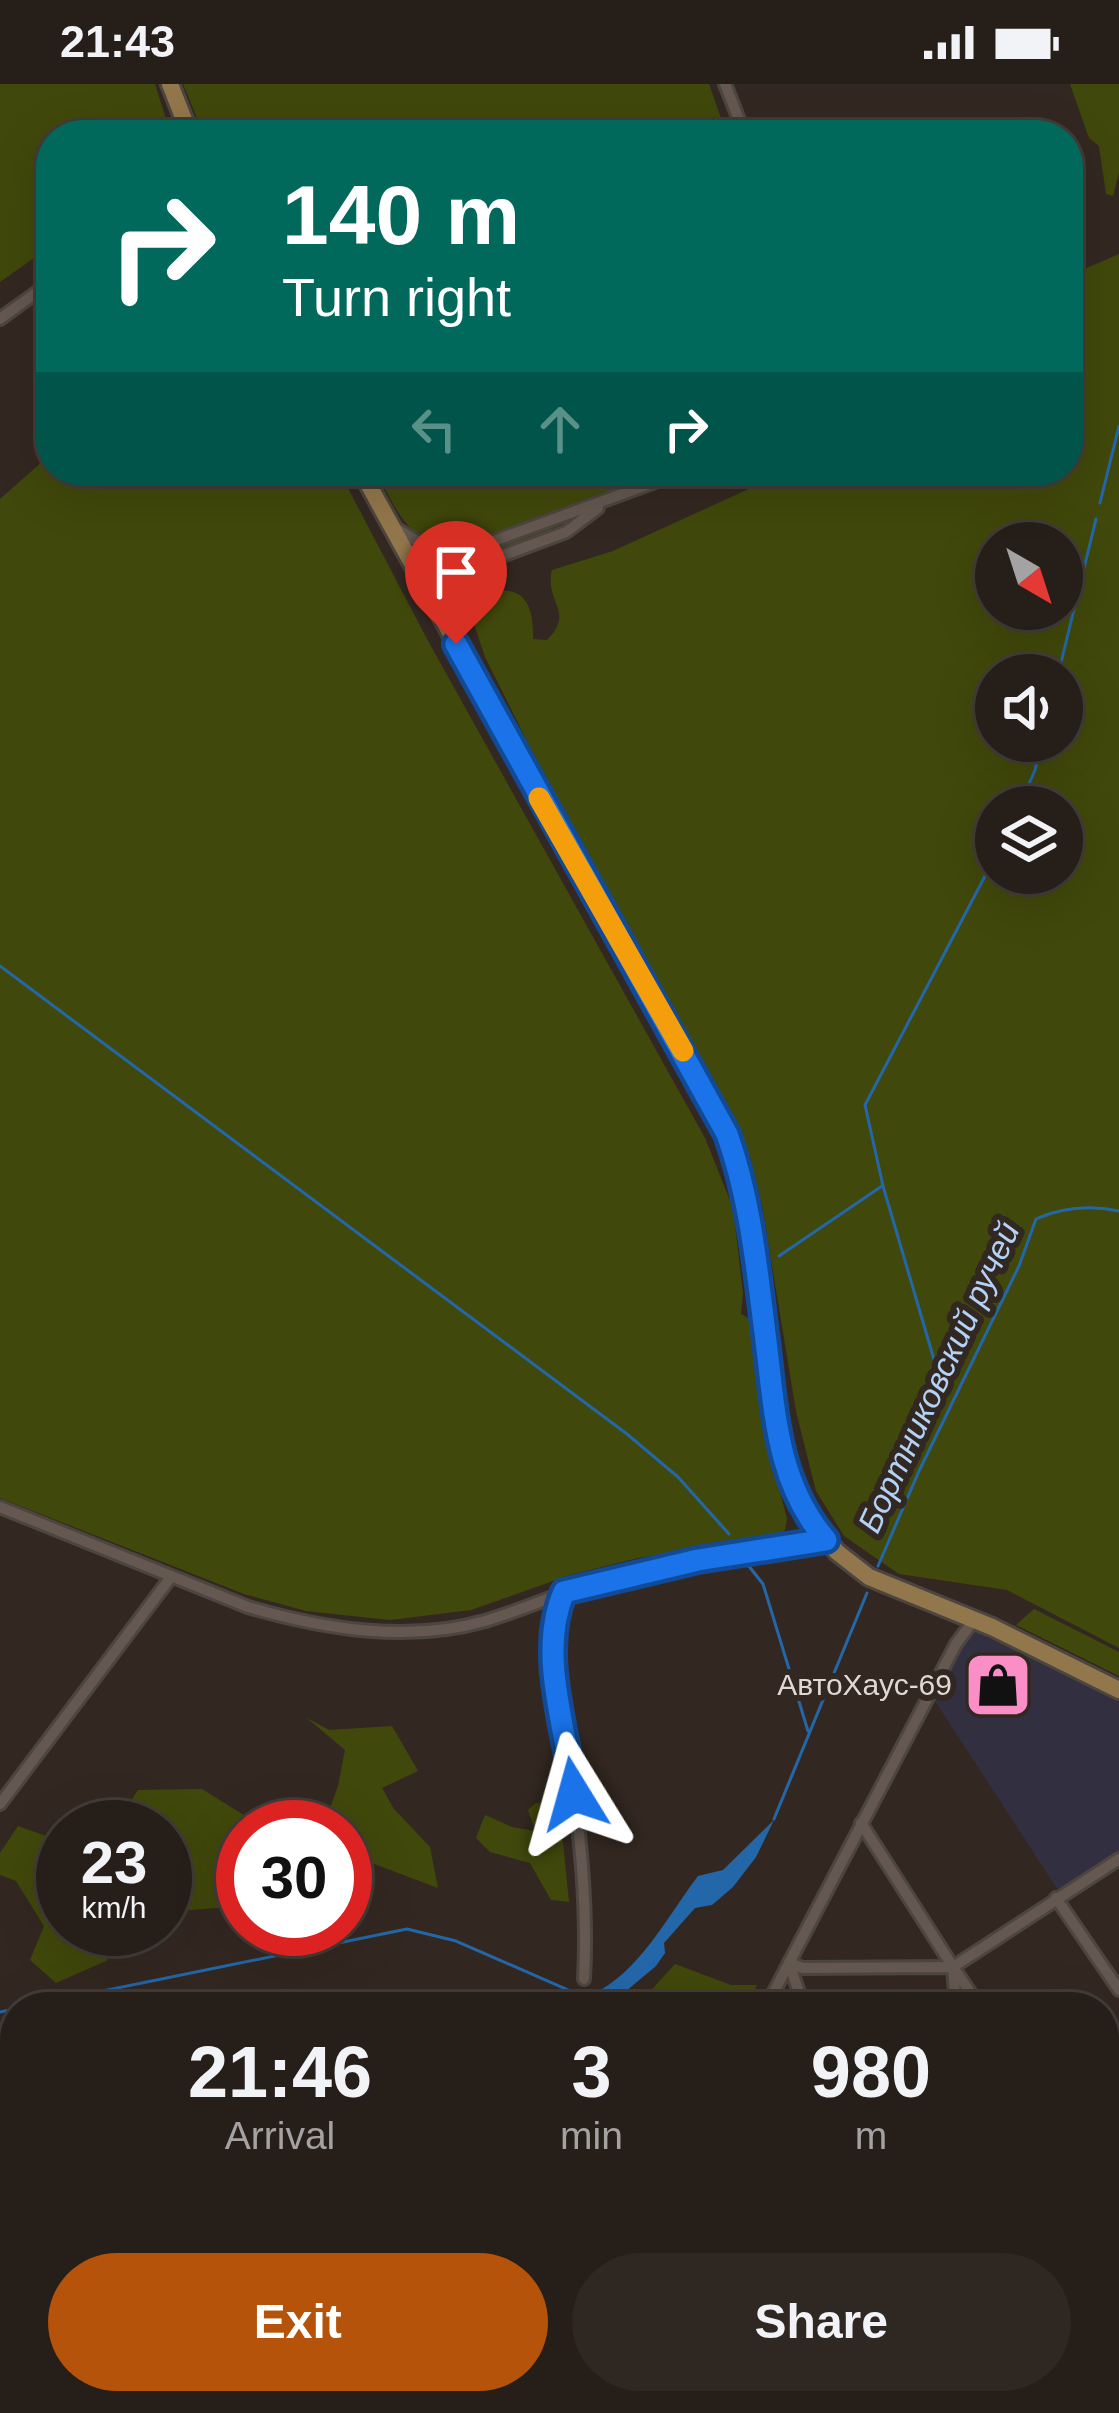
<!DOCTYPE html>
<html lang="en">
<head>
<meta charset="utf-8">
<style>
	:root { --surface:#261e19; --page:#2e2722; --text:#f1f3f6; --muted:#a4a2a2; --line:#423c38; --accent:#b45309 }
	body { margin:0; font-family:Helvetica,sans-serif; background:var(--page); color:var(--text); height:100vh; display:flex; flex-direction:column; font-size:45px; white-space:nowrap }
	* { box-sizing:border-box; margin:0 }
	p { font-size:39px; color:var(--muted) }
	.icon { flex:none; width:66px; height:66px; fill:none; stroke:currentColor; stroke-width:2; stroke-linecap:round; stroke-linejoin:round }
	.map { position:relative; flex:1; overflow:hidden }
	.sheet { position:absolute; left:0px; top:1908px; width:1119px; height:423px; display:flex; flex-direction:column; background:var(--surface); border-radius:48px 48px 0 0; box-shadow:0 12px 48px #0002,0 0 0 3px var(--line) }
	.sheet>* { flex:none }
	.top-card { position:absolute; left:36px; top:36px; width:1047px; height:366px; border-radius:48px; box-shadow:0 12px 48px #0002,0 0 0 3px var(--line); background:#00695c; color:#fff; overflow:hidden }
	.needle { width:78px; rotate:141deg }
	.buttons { position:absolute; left:975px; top:438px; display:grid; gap:24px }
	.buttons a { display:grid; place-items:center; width:108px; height:108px; border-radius:50%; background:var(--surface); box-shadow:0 12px 48px #0002,0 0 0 3px var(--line); font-size:60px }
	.speed { position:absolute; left:36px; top:1716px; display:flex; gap:24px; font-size:60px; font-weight:700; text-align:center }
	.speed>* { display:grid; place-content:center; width:156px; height:156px; border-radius:50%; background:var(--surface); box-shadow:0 12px 48px #0002,0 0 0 3px var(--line); line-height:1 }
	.speed small { font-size:30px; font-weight:400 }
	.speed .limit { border:18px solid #d22; background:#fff; color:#111 }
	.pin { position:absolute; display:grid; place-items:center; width:102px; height:102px; color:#fff; margin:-123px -51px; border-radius:50% 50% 50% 0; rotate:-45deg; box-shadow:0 0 12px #0007 }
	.pin .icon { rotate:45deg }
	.me { position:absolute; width:132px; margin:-66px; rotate:352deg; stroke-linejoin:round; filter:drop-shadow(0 0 9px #0008) }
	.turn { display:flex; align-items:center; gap:42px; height:252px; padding:0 48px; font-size:54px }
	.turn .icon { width:156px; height:156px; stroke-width:2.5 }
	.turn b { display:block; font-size:84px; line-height:102px }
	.lanes { display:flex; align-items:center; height:114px; padding:0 48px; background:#0003; justify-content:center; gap:60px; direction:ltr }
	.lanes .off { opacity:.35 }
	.eta { display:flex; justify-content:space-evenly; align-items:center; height:204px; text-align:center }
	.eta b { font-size:72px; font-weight:700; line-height:84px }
	.action { display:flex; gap:24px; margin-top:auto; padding:24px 48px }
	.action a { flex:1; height:138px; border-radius:72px; background:var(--accent); color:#fff; font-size:48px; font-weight:700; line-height:138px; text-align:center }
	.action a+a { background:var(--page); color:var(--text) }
	.status { display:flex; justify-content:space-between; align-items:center; height:84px; padding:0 60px; background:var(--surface); direction:ltr }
	.status svg { height:33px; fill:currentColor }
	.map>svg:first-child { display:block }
	.commercial { fill:#322f40 }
	.green { fill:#41480b; fill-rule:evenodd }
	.water { fill:#2467a9 }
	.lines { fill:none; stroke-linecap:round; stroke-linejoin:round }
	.stream { stroke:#2467a9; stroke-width:3 }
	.minor-casing { stroke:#4d453f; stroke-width:16 }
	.primary-casing { stroke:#4d453f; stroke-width:22 }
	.minor { stroke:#645850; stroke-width:10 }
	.primary { stroke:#93774c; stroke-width:16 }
	.route-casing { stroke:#114b97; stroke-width:30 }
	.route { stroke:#1a73e8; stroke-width:21 }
	.slow { stroke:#f59e0b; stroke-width:21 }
	.labels { text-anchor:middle; stroke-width:12; stroke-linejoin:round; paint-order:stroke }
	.poi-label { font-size:30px; fill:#dfd8d4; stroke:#332821; text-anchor:end }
	.water-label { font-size:33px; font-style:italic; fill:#b2d3f7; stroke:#332821 }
</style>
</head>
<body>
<div class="status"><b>21:43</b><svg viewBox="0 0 49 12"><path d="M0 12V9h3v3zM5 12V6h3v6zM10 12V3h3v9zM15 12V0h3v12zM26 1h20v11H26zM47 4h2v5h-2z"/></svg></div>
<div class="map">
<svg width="1119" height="2329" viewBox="0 0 1119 2329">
	<rect width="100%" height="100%" fill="#332821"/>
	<path class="commercial" d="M973,1546l146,72v151l-61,37 -125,-192 26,-51z"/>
	<g class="green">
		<path d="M0,0h155l16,51h-120v111l-51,36z"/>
		<path d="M183,0h526l18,51h-523z"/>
		<path d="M1070,0h49v89l-6,23 -7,-2 -7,-48 -10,-8z"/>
		<path d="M1119,170v1394l-112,-58 -108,-16 -55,-38 -28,-45 -20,-80 -34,-206 -13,-49 -183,-337 -81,-162 -11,-33 5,-29c41,-13 55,3 54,44l14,1c29,-29 -3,-37 5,-70l61,-19 175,-80h280v-195zM996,459h66v66h-66zM996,591h66v66h-66zM996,723h66v66h-66z"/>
		<path d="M51,370v17h288l88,168 278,499 28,70 10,85 -2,21 9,5 15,115 22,85 -2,11 -9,7 -138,21 -68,17 -99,35 -81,10 -84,-9 -62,-17 -244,-96v-999z"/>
		<path d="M375,387h288l-200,73c-57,1 -63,-30 -88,-73z"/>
		<path d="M549,442l3,3 -109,44 -6,-2z"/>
		<path d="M1034,1525l85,43v24l-103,-51z"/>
		<path d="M307,1634l22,12 63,-4 26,45 -36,17 12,21 36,38 8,41 -93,-35v-26h-17l-3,-5 13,-36 7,-36z"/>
		<path d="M202,1705l61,38h-20v79l-78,6v-85h-51l24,-37z"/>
		<path d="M536,1719h23l10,99 -18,-2 -21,-37 -40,-11 -14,-14 9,-23 27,12 23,4 -7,-21z"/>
		<path d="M18,1742l45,16v87h69l-26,32 -50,22 -26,-23 14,-34 -28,-45 -16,-6v-22z"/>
		<path d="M675,1880l56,21h26l-11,22h-110z"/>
		<path d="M358,1905l21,18h-103l10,-3z"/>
		<path d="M15,2001v315h530v13h-545v-324z"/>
		<rect x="624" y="2316" width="96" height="13"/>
	</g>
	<path class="water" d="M774,1736l-18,37 -23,30 -21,18 -17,3 -31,35 1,10 -9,13 -43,36h-21l-1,-7c48,-22 76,-78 107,-119l25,-6z"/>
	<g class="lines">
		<g class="stream">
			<path d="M1100,419l19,-77"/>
			<path d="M1058,591l38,-156"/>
			<path d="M1019,723l16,-37 7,-29"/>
			<path d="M0,882l627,468 51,43 51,57"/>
			<path d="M779,1172l103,-70"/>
			<path d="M938,1289l-55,-187 -18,-81 131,-250"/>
			<path d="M748,1481l15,19 45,147"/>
			<path d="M878,1482l41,-95 100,-205 17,-47c27,-12 54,-14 83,-8"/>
			<path d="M774,1735l93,-226"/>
			<path d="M24,1923l383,-78 49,12 117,51"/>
			<path d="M0,1928l15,-3"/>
		</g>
		<defs>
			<g id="minor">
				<path d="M725,0l20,51"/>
				<path d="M0,235l51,-37"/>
				<path d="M399,446l29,18 30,5"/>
				<path d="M424,501c3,-20 21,-25 37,-32l224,-82"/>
				<path d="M424,501l142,-53 32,-24"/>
				<path d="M455,548l2,-34 23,-29"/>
				<path d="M0,1423l248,100c76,22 160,36 237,14 41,-12 80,-31 122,-42 72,-18 145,-28 219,-39"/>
				<path d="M564,1509c-24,55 0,115 7,173 9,70 17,141 13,213"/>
				<path d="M0,1720l171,-227"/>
				<path d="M861,1739l92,144 3,40"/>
				<path d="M1056,1814l63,92"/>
				<path d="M953,1883l166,-108"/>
				<path d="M766,1923l23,-44 14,5 150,-1 27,40"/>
				<path d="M804,1923l-15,-44 167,-319 18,-24"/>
				<path d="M1104,2109l15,23"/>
				<path d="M1104,2139l15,1"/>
				<path d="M1104,2257l15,-1"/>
				<path d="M983,2316l1,13"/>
			</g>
			<g id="primary">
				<path d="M170,0l20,51"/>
				<path d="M361,387l366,663 24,87 29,227 12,38 19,35 26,31 32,25 123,50 127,63"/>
			</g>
		</defs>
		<use href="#minor" class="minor-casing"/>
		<use href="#primary" class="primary-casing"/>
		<use href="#minor" class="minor"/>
		<use href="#primary" class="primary"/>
	</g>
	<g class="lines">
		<defs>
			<path id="route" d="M456,560l271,490c24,67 30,137 39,207 9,72 11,142 60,199l-128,20 -134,32c-27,62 3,138 10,202"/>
		</defs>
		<use href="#route" class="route-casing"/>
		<use href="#route" class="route"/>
		<path class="slow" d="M539,714l144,253"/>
	</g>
	<defs>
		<symbol id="shop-square" viewBox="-11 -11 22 22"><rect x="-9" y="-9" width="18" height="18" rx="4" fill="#fa8fc8" stroke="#332821"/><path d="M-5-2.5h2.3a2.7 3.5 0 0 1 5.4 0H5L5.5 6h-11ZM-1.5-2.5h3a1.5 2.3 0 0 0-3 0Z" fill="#111"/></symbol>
	</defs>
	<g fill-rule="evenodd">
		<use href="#shop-square" x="960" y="1563" width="76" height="76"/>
	</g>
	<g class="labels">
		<g class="poi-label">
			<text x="952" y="1611">АвтоХаус-69</text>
		</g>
		<g class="water-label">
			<text transform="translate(938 1293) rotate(-65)" y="12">Бортниковский ручей</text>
		</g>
	</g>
</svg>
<div class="buttons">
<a><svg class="needle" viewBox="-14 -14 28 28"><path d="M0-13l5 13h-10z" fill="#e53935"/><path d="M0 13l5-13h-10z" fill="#a4a2a2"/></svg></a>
<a><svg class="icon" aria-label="sound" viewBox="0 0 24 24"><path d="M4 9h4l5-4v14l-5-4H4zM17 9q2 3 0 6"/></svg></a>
<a><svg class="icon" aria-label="layers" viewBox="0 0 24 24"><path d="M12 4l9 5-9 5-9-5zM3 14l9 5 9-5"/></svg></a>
</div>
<div class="speed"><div>23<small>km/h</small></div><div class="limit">30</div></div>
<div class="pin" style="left:456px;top:560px;background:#d93025"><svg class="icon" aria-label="arrive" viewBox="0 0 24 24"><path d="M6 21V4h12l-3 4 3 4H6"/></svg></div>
<svg class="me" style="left:574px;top:1710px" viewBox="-20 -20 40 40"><path d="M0-17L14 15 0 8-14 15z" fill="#1a73e8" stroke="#fff" stroke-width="4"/></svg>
<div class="top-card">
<div class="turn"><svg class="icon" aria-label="right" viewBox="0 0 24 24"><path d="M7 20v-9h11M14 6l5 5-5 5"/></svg><div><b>140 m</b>Turn right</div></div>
<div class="lanes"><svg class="icon off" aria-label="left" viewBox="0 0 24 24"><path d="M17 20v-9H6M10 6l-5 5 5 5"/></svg><svg class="icon off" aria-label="ahead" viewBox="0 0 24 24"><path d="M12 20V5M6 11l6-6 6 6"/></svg><svg class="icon" aria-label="right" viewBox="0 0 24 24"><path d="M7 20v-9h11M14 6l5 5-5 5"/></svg></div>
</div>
<section class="sheet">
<div class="eta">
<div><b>21:46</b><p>Arrival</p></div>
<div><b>3</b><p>min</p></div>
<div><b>980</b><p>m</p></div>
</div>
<div class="action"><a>Exit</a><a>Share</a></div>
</section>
</div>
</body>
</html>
